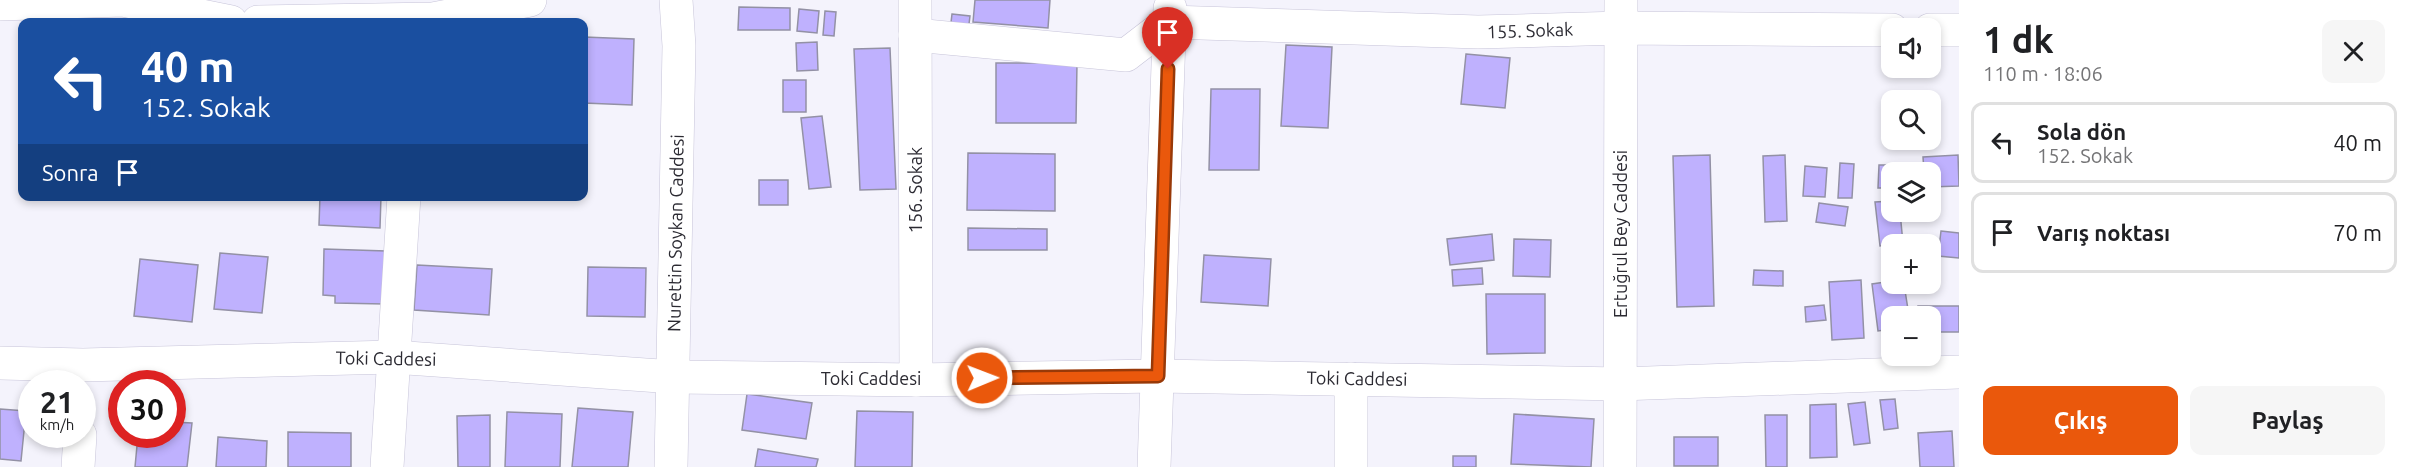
<!DOCTYPE html>
<html lang="tr">
<head>
<meta charset="utf-8">
<style>
	:root { --surface:#fff; --page:#f6f6f6; --text:#202124; --muted:#757577; --line:#e0e0e0; --accent:#ea580c }
	body { margin:0; font-family:Ubuntu,sans-serif; background:var(--page); color:var(--text); height:100vh; display:flex; flex-direction:column; font-size:22px; white-space:nowrap }
	* { box-sizing:border-box; margin:0 }
	p { font-size:20px; color:var(--muted) }
	.icon { flex:none; width:33px; height:33px; fill:none; stroke:currentColor; stroke-width:2; stroke-linecap:round; stroke-linejoin:round }
	.map { position:relative; flex:1; overflow:hidden }
	.drawer { display:flex; flex-direction:column; background:var(--surface); width:450px }
	.drawer>* { flex:none }
	.banner { position:absolute; left:18px; top:18px; width:570px; height:183px; border-radius:12px; box-shadow:0 3px 9px #0003; background:#1a4fa0; color:#fff; overflow:hidden }
	.tools { position:absolute; left:1881px; top:18px; display:grid; gap:12px }
	.tools a { display:grid; place-items:center; width:60px; height:60px; border-radius:12px; background:var(--surface); box-shadow:0 3px 9px #0003; font-size:30px }
	.speed { position:absolute; left:18px; top:370px; display:flex; gap:12px; font-size:30px; font-weight:700; text-align:center }
	.speed>* { display:grid; place-content:center; width:78px; height:78px; border-radius:50%; background:var(--surface); box-shadow:0 3px 9px #0003; line-height:1 }
	.speed small { font-size:15px; font-weight:400 }
	.speed .limit { border:9px solid #d22; background:#fff; color:#111 }
	.pin { position:absolute; display:grid; place-items:center; width:51px; height:51px; color:#fff; margin:-62px -26px; border-radius:50% 50% 50% 0; rotate:-45deg; box-shadow:0 0 6px #0007 }
	.pin .icon { rotate:45deg }
	.me { position:absolute; width:66px; margin:-33px; rotate:89deg; stroke-linejoin:round; filter:drop-shadow(0 0 4px #0008) }
	.turn { display:flex; align-items:center; gap:21px; height:126px; padding:0 24px; font-size:27px }
	.turn .icon { width:78px; height:78px; stroke-width:2.5 }
	.turn b { display:block; font-size:42px; line-height:51px }
	.then { display:flex; align-items:center; height:57px; padding:0 24px; background:#0003; gap:12px; font-size:22px }
	.round { display:grid; place-items:center; flex:none; width:63px; height:63px; border-radius:12px; background:var(--page) }
	.summary { display:flex; align-items:center; justify-content:space-between; height:102px; padding:0 24px }
	h1 { font-size:36px; font-weight:600; line-height:45px }
	.button { display:flex; gap:12px; margin-top:auto; padding:12px 24px }
	.button a { flex:1; height:69px; border-radius:12px; background:var(--accent); color:#fff; font-size:24px; font-weight:600; line-height:69px; text-align:center }
	.button a+a { background:var(--page); color:var(--text) }
	ul { padding:0; list-style:none }
	li { display:flex; align-items:center; gap:18px; height:81px; margin:0 12px 9px; padding:0 12px; border:3px solid var(--line); border-radius:12px }
	li div { flex:1 }
	li b { display:block; font-size:22px }
	li em { font-style:normal }
	main { display:flex; flex:1; min-height:0 }
	.map>svg:first-child { display:block }
	.building { fill:#bfb1fe; stroke:#9391a5; stroke-width:1.5 }
	.lines { fill:none; stroke-linecap:round; stroke-linejoin:round }
	.minor-casing { stroke:#c7c4d9; stroke-width:34 }
	.minor { stroke:#fff; stroke-width:33 }
	.route-casing { stroke:#983908; stroke-width:15 }
	.route { stroke:#ea580c; stroke-width:10 }
	.labels { text-anchor:middle; stroke-width:6; stroke-linejoin:round; paint-order:stroke }
	.street-label { font-size:18px; fill:#2b2a32; stroke:#fff }
</style>
</head>
<body>
<main>
<div class="map">
<svg width="1959" height="467" viewBox="0 0 1959 467">
	<rect width="100%" height="100%" fill="#f4f3fc"/>
	<g class="building">
		<path d="M975,0h75l-2,28 -75,-6z"/>
		<path d="M739,7l51,1v22h-52z"/>
		<path d="M799,9l20,2 -2,22 -20,-2z"/>
		<path d="M825,11l11,1 -2,24 -11,-1z"/>
		<path d="M952,14l18,2 -2,16 -18,-1z"/>
		<path d="M584,37l50,2 -2,66 -48,-2z"/>
		<path d="M817,42l1,28 -21,1 -1,-28z"/>
		<path d="M1286,45l46,2 -4,81 -47,-2z"/>
		<path d="M890,48l6,141 -36,1 -6,-141z"/>
		<path d="M1466,54l44,4 -5,50 -44,-4z"/>
		<path d="M996,63h81l-1,60h-80z"/>
		<rect x="783" y="80" width="23" height="32"/>
		<path d="M1211,89h49l-1,81h-50z"/>
		<path d="M822,116l9,71 -22,2 -8,-71z"/>
		<path d="M968,153l87,1v57l-88,-1z"/>
		<path d="M1710,155l4,151 -37,1 -4,-151z"/>
		<path d="M1785,155l2,66 -22,1 -2,-66z"/>
		<path d="M1958,155l1,31 -29,1v-15h-6l-1,-15z"/>
		<path d="M1840,163l14,1 -2,34h-14z"/>
		<path d="M1879,165h23v7h-10v16h-14z"/>
		<path d="M1805,166l22,2 -2,29 -22,-1z"/>
		<rect x="759" y="180" width="29" height="25"/>
		<path d="M320,196h61l-1,32 -61,-3z"/>
		<path d="M1892,201v11h8l3,31 -23,3 -5,-44z"/>
		<path d="M1819,203l29,4 -3,19 -29,-4z"/>
		<path d="M968,228l79,1v21h-79z"/>
		<path d="M1941,231l18,2v25l-21,-2z"/>
		<path d="M1492,234l2,26 -44,5 -3,-26z"/>
		<path d="M1514,239l37,1 -1,37 -37,-1z"/>
		<path d="M324,249l62,2 -2,53 -49,-1v-7l-12,-1z"/>
		<path d="M220,253l48,4 -6,56 -48,-4z"/>
		<path d="M1204,255l67,4 -3,47 -67,-4z"/>
		<path d="M140,259l58,6 -6,57 -58,-6z"/>
		<path d="M417,265l75,4 -3,46 -75,-5z"/>
		<path d="M588,267l58,1 -1,49 -58,-1z"/>
		<path d="M1482,268l1,16 -30,2 -1,-16z"/>
		<path d="M1754,270l29,1v15l-30,-1z"/>
		<path d="M1861,280l3,58 -32,2 -3,-58z"/>
		<path d="M1892,281v3h12l5,32h-17v13l-14,2 -6,-47z"/>
		<path d="M1486,294h59v59l-58,1z"/>
		<path d="M1824,305l2,15 -20,2 -1,-15z"/>
		<path d="M1918,306h41v26h-29v-16h-12z"/>
		<path d="M747,394l65,9 -6,36 -64,-9z"/>
		<path d="M1895,399l3,29 -14,2 -4,-30z"/>
		<path d="M1865,402l5,41 -16,2 -6,-41z"/>
		<path d="M1836,404l1,53 -27,1v-53z"/>
		<path d="M578,408l55,4 -5,55h-56z"/>
		<path d="M0,409l26,2 -5,50 -21,-2z"/>
		<path d="M857,411l56,1 -1,55h-57z"/>
		<path d="M507,412l55,2 -2,53h-55z"/>
		<path d="M1514,414l80,5 -3,48 -80,-3z"/>
		<path d="M490,415v52h-32l-1,-51z"/>
		<path d="M1765,415h22v52h-21z"/>
		<path d="M172,422l20,1 -5,44h-52l3,-32h34z"/>
		<path d="M1952,431l2,36h-34l-2,-34z"/>
		<path d="M288,432l63,1v34h-63z"/>
		<path d="M218,437l49,4 -1,26h-50z"/>
		<rect x="1674" y="437" width="44" height="29"/>
		<path d="M758,449l60,10 -2,8h-61z"/>
		<rect x="1453" y="456" width="23" height="11"/>
	</g>
	<g class="lines">
		<defs>
			<g id="minor">
				<path d="M915,0l1,380"/>
				<path d="M0,4l123,-4 108,22"/>
				<path d="M258,22l175,-3 97,-19"/>
				<path d="M1930,30h29"/>
				<path d="M915,35l211,20 43,-33 309,10 143,-4 271,2"/>
				<path d="M0,363l83,2 310,-8 281,20 242,3 242,-4 462,8 339,-12"/>
				<path d="M1351,379v88"/>
				<path d="M78,467l2,-32"/>
				<path d="M387,467l17,-271"/>
				<path d="M671,467l8,-421 -3,-46"/>
				<path d="M1154,467l16,-459"/>
				<path d="M1620,467l1,-467"/>
			</g>
		</defs>
		<use href="#minor" class="minor-casing"/>
		<use href="#minor" class="minor"/>
	</g>
	<g class="lines">
		<defs>
			<path id="route" d="M982,378l176,-2 10,-307"/>
		</defs>
		<use href="#route" class="route-casing"/>
		<use href="#route" class="route"/>
	</g>
	<g class="labels">
		<g class="street-label">
			<text transform="translate(1530 31) rotate(-2)" y="6">155. Sokak</text>
			<text transform="translate(916 190) rotate(-90)" y="6">156. Sokak</text>
			<text transform="translate(676 233) rotate(-89)" y="6">Nurettin Soykan Caddesi</text>
			<text transform="translate(1621 234) rotate(-90)" y="6">Ertuğrul Bey Caddesi</text>
			<text transform="translate(386 359) rotate(1)" y="6">Toki Caddesi</text>
			<text x="871" y="385">Toki Caddesi</text>
			<text transform="translate(1357 379) rotate(1)" y="6">Toki Caddesi</text>
		</g>
	</g>
</svg>
<div class="tools">
<a><svg class="icon" aria-label="sound" viewBox="0 0 24 24"><path d="M4 9h4l5-4v14l-5-4H4zM17 9q2 3 0 6"/></svg></a>
<a><svg class="icon" aria-label="search" viewBox="0 0 24 24"><circle cx="10" cy="10" r="6"/><path d="M15 15l6 6"/></svg></a>
<a><svg class="icon" aria-label="layers" viewBox="0 0 24 24"><path d="M12 4l9 5-9 5-9-5zM3 14l9 5 9-5"/></svg></a>
<a>+</a>
<a>−</a>
</div>
<div class="speed"><div>21<small>km/h</small></div><div class="limit">30</div></div>
<div class="pin" style="left:1168px;top:69px;background:#d93025"><svg class="icon" aria-label="arrive" viewBox="0 0 24 24"><path d="M6 21V4h12l-3 4 3 4H6"/></svg></div>
<svg class="me" style="left:982px;top:378px" viewBox="-20 -20 40 40"><circle r="17" fill="#ea580c" stroke="#fff" stroke-width="3"/><path d="M0-11L8 9 0 5-8 9z" fill="#fff"/></svg>
<div class="banner">
<div class="turn"><svg class="icon" aria-label="left" viewBox="0 0 24 24"><path d="M17 20v-9H6M10 6l-5 5 5 5"/></svg><div><b>40 m</b>152. Sokak</div></div>
<div class="then">Sonra<svg class="icon" aria-label="arrive" viewBox="0 0 24 24"><path d="M6 21V4h12l-3 4 3 4H6"/></svg></div>
</div>
</div>
<section class="drawer">
<div class="summary"><div><h1>1 dk</h1><p>110 m · 18:06</p></div><a class="round"><svg class="icon" aria-label="close" viewBox="0 0 24 24"><path d="M6 6l12 12M18 6L6 18"/></svg></a></div>
<ul>
<li><svg class="icon" aria-label="left" viewBox="0 0 24 24"><path d="M17 20v-9H6M10 6l-5 5 5 5"/></svg><div><b>Sola dön</b><p>152. Sokak</p></div><em>40 m</em></li>
<li><svg class="icon" aria-label="arrive" viewBox="0 0 24 24"><path d="M6 21V4h12l-3 4 3 4H6"/></svg><div><b>Varış noktası</b></div><em>70 m</em></li>
</ul>
<div class="button"><a>Çıkış</a><a>Paylaş</a></div>
</section>
</main>
</body>
</html>
